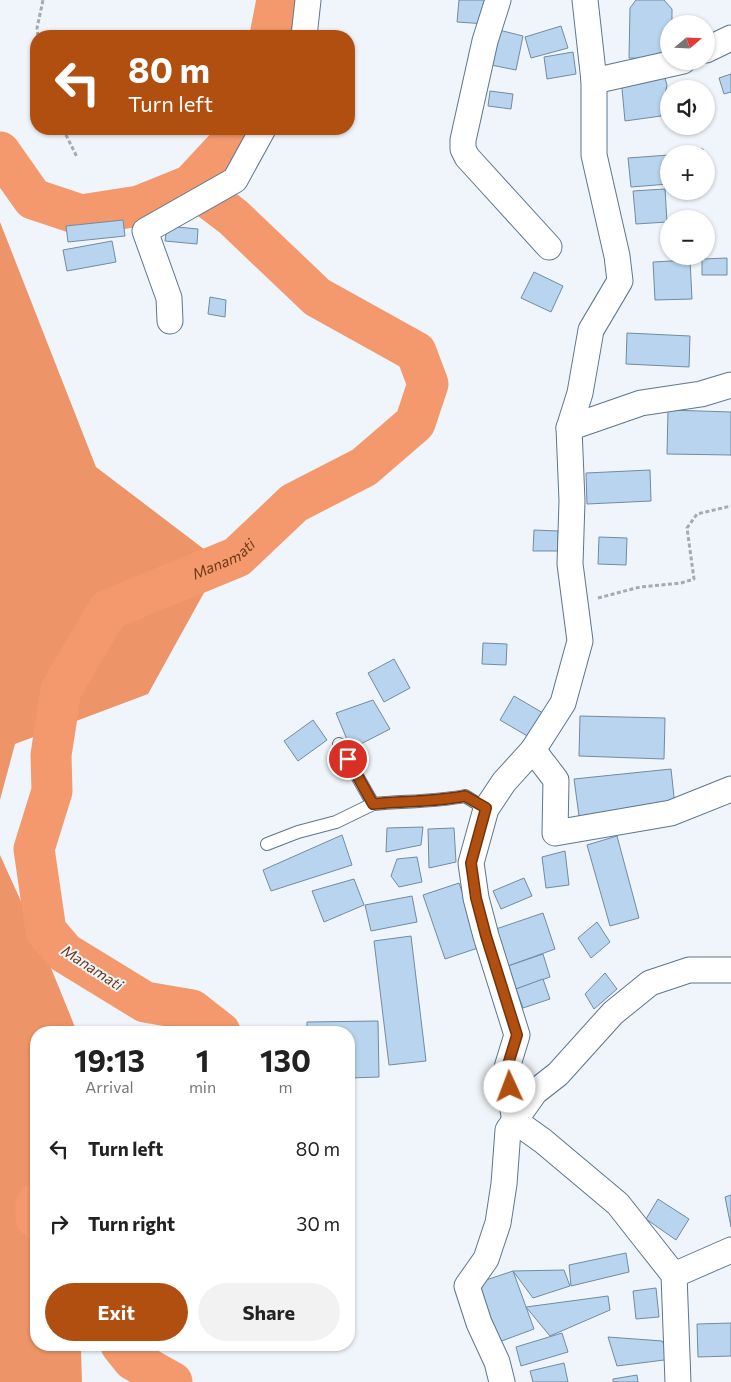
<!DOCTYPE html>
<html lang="en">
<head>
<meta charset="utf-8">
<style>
	:root { --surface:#fff; --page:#f2f2f2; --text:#222; --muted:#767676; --accent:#b14f10 }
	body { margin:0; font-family:Commissioner,sans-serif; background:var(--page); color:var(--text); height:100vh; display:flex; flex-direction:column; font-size:19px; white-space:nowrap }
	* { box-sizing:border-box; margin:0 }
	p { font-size:16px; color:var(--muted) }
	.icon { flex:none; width:28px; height:28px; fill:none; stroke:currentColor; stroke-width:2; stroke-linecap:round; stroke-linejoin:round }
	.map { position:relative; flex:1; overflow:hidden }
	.details { position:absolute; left:30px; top:1026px; width:325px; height:325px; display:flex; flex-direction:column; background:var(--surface); border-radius:20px; box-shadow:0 1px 4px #0004 }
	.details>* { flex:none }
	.guide { position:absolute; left:30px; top:30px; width:325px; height:105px; border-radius:20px; box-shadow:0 1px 4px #0004; background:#b14f10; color:#fff; overflow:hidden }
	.needle { width:32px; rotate:71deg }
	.buttons { position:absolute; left:660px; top:15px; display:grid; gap:10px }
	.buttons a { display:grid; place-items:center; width:55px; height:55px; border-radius:50%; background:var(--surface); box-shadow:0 1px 4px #0004; font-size:25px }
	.pin { position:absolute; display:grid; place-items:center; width:42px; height:42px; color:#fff; margin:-21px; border:2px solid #fff; border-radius:50%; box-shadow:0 1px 5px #0007 }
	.me { position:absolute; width:55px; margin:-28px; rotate:358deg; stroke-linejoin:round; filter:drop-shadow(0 0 4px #0008) }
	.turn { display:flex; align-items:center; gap:18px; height:105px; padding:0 15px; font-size:22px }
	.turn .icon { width:65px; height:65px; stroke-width:2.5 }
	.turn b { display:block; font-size:35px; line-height:42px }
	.eta { display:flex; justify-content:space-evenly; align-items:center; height:85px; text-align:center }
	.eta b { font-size:30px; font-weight:700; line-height:35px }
	.primary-button { display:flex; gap:10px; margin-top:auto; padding:10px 15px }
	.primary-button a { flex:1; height:58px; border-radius:30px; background:var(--accent); color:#fff; font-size:20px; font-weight:700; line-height:58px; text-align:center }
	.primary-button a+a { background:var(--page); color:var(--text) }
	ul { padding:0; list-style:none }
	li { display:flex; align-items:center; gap:15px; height:75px; padding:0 15px }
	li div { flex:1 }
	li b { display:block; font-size:19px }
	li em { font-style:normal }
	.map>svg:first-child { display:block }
	.forest { fill:#ed9568 }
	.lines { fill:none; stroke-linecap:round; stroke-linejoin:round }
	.river { stroke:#f3996d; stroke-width:41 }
	.building { fill:#b8d4ee; stroke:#718ba3 }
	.service-casing { stroke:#5d768d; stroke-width:14 }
	.minor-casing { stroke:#5d768d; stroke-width:27 }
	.path { stroke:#a3aab1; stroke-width:3; stroke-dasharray:4 2.5; stroke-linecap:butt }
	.service { stroke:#fff; stroke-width:12 }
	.minor { stroke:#fff; stroke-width:25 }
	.route-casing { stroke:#73330a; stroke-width:12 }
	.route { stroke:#b14f10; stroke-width:9 }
	.labels { text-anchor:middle; stroke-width:4; stroke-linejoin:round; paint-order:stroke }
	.water-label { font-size:15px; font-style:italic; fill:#6f3616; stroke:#f0f5fb }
</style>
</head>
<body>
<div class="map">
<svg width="731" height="1382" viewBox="0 0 731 1382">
	<rect width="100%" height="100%" fill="#f0f5fb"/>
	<g class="forest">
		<path d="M0,222l96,245 125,95 -73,132 -133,50 -15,56z"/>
		<path d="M0,855l49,108 28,69h-41v159l-10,21 10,26v107h43l2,6 1,31h-82z"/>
	</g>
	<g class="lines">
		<g class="river">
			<path d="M270,36l7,-36"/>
			<path d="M0,152l33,47 48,16 58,-9 52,-21"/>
			<path id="s1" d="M220,1032l-28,-22 -47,-8 -80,-49 -19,-22 -12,-82 18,-58 -1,-36 10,-65 47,-80 129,-53 57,-54 70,-36 51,-44 13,-39 -12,-32 -99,-55 -84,-80 -42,-32 52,-56"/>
			<path d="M36,1204v14"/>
			<path d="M121,1345l12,15 39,22"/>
		</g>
	</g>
	<g class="building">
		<path d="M459,0h29l-2,24 -29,-2z"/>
		<path d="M636,0h28l8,9v15h-3v35l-40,-1 1,-50z"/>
		<path d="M561,26l7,22 -37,10 -6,-21z"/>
		<path d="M499,30l24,6 -7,34 -25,-5z"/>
		<path d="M223,31v5h-54v-3z"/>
		<path d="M573,52l3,22 -29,5 -3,-22z"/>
		<path d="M663,71l4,14 -6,31 -36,5 -4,-43z"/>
		<path d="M731,74v18l-7,2 -5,-16z"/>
		<path d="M490,91l23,3 -2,15 -23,-3z"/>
		<path d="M703,149v5h-28v-2z"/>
		<path d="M669,155v29l-38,3 -3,-29z"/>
		<path d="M665,189l2,33 -31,2 -3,-33z"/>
		<path d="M123,220l2,16 -57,6 -2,-16z"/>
		<path d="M167,226l31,3 -1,15 -32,-3z"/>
		<path d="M112,241l4,21 -49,9 -4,-21z"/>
		<path d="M727,258v17h-25v-16z"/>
		<path d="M690,260l2,39 -37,1 -2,-38z"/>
		<path d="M534,272l29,14 -12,26 -30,-14z"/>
		<path d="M210,297l16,3 -1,17 -17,-3z"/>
		<path d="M627,333l63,3 -1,31 -63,-3z"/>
		<path d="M668,410l63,2v43l-64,-1z"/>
		<path d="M650,470l1,31 -64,3 -1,-31z"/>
		<path d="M534,530l24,1v20h-25z"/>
		<path d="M599,537l28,1 -1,27 -28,-1z"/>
		<path d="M483,643l24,1 -1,21 -24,-1z"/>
		<path d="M394,659l16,29 -26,14 -16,-29z"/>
		<path d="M514,696l29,17 -14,24 -29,-17z"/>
		<path d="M373,700l17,29 -39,20 -15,-36z"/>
		<path d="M580,716l85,2 -1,41 -85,-3z"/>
		<path d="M313,720l14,20 -29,21 -14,-20z"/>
		<path d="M671,769l4,37 -96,10 -5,-37z"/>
		<path d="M423,827l-2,18 -35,7 1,-24z"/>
		<path d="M454,828l2,34 -27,6 -1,-39z"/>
		<path d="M342,835l10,30 -81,26 -8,-21z"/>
		<path d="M617,836l22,82 -29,8 -23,-81z"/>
		<path d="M565,851l4,34 -23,3 -4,-31z"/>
		<path d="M417,857l5,25 -23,5 -8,-11 6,-17z"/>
		<path d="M524,878l8,18 -31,13 -8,-18z"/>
		<path d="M354,879l10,26 -40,17 -12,-31z"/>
		<path d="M459,883l22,64 -36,12 -22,-64z"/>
		<path d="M412,896l5,26 -46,9 -6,-26z"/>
		<path d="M543,913l12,36 -47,17 -12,-37z"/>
		<path d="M597,922l13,20 -19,16 -13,-20z"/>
		<path d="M411,936l15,125 -37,4 -15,-124z"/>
		<path d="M543,954l7,23 -34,12 -8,-23z"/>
		<path d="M605,973l12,16 -23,20 -9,-15z"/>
		<path d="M543,979l7,20 -27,9 -7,-19z"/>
		<path d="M378,1021l1,56 -30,1v-46h-42v-10z"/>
		<path d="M731,1195v32l-6,-30z"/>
		<path d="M658,1199l31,20 -13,21 -30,-21z"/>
		<path d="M626,1253l3,19 -58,14 -2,-21z"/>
		<path d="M564,1270l6,16 -37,12 -20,-27z"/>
		<path d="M513,1271l21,58 -35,13 -22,-59z"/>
		<path d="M656,1288l3,29 -23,2 -3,-28z"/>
		<path d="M608,1296l2,14 -60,26 -24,-29z"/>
		<path d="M731,1323v33l-33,1 -1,-33z"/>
		<path d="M562,1333l6,19 -47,14 -5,-19z"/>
		<path d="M608,1337l54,4 10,18 -55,7z"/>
		<path d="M564,1363l4,19h-35l-3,-11z"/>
		<path d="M637,1375l1,7h-25v-3z"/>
	</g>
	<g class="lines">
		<defs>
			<g id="service">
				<path d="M339,744l34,60c31,-3 61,-2 92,-8l21,13"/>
				<path d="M267,844l31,-12 38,-10 37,-18"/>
			</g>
			<g id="minor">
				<path d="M498,0l-13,41 -22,99v9l4,8 82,90"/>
				<path d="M585,0l9,81v74l23,101 3,25 -29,49 -11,63 -11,35 3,73 -2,63 10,77 -17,62 -30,47 -29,32 -18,27 -15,54 5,35 10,38 31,99 -11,36 9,50 28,20 75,63 56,71 4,107"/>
				<path d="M304,36l4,-36"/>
				<path d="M706,50l25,-12"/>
				<path d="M594,81l89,-20"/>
				<path d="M170,321l-1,-23 -24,-67 90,-51 28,-51"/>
				<path d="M569,428l72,-25 60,-9 30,-9"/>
				<path d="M533,750l23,30 -1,53 116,-20 60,-24"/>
				<path d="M674,1275l57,-25"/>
				<path d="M502,1382l-5,-20 -18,-39 -12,-37 19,-27 12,-36 6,-39 4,-54 27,-38 23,-18 55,-61 37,-30 39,-13h42"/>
			</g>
		</defs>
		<use href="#service" class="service-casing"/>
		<use href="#minor" class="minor-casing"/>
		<g class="path">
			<path d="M38,36l-1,-8 6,-28"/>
			<path d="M63,129l14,28"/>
			<path d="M598,598l42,-11 41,-4 13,-4 -7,-51 10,-14 34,-8"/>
		</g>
		<use href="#service" class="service"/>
		<use href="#minor" class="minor"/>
	</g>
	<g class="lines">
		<defs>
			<path id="route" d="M348,759l25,45c31,-3 61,-2 92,-8l21,12 -15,55 5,35 10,38 31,99 -11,36 4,16"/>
		</defs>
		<use href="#route" class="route-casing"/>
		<use href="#route" class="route"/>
	</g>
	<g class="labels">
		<g class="water-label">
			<text dy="5" stroke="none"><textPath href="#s1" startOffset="671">Manamati</textPath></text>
			<text transform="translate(92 968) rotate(33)" y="5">Manamati</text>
		</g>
	</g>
</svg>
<div class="buttons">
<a><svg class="needle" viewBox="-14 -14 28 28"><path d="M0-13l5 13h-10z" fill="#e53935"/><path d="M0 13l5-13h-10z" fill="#767676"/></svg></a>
<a><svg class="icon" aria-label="sound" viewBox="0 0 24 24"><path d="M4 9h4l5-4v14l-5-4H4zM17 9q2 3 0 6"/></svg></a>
<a>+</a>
<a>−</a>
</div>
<div class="pin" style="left:348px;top:759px;background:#d93025"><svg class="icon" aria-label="arrive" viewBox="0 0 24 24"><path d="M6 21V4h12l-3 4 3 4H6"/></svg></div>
<svg class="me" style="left:510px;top:1087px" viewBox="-20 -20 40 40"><circle r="19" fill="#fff"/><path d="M0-13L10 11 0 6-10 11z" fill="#b14f10"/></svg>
<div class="guide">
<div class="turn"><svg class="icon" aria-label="left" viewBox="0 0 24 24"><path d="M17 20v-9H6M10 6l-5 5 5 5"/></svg><div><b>80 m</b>Turn left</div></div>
</div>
<section class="details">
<div class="eta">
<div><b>19:13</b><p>Arrival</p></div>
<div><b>1</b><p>min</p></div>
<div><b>130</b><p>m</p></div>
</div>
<ul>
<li><svg class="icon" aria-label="left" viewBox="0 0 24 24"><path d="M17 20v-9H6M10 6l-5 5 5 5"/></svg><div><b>Turn left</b></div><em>80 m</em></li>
<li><svg class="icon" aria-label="right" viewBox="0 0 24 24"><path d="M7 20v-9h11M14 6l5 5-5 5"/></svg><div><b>Turn right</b></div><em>30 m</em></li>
</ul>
<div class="primary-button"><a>Exit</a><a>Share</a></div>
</section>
</div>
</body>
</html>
